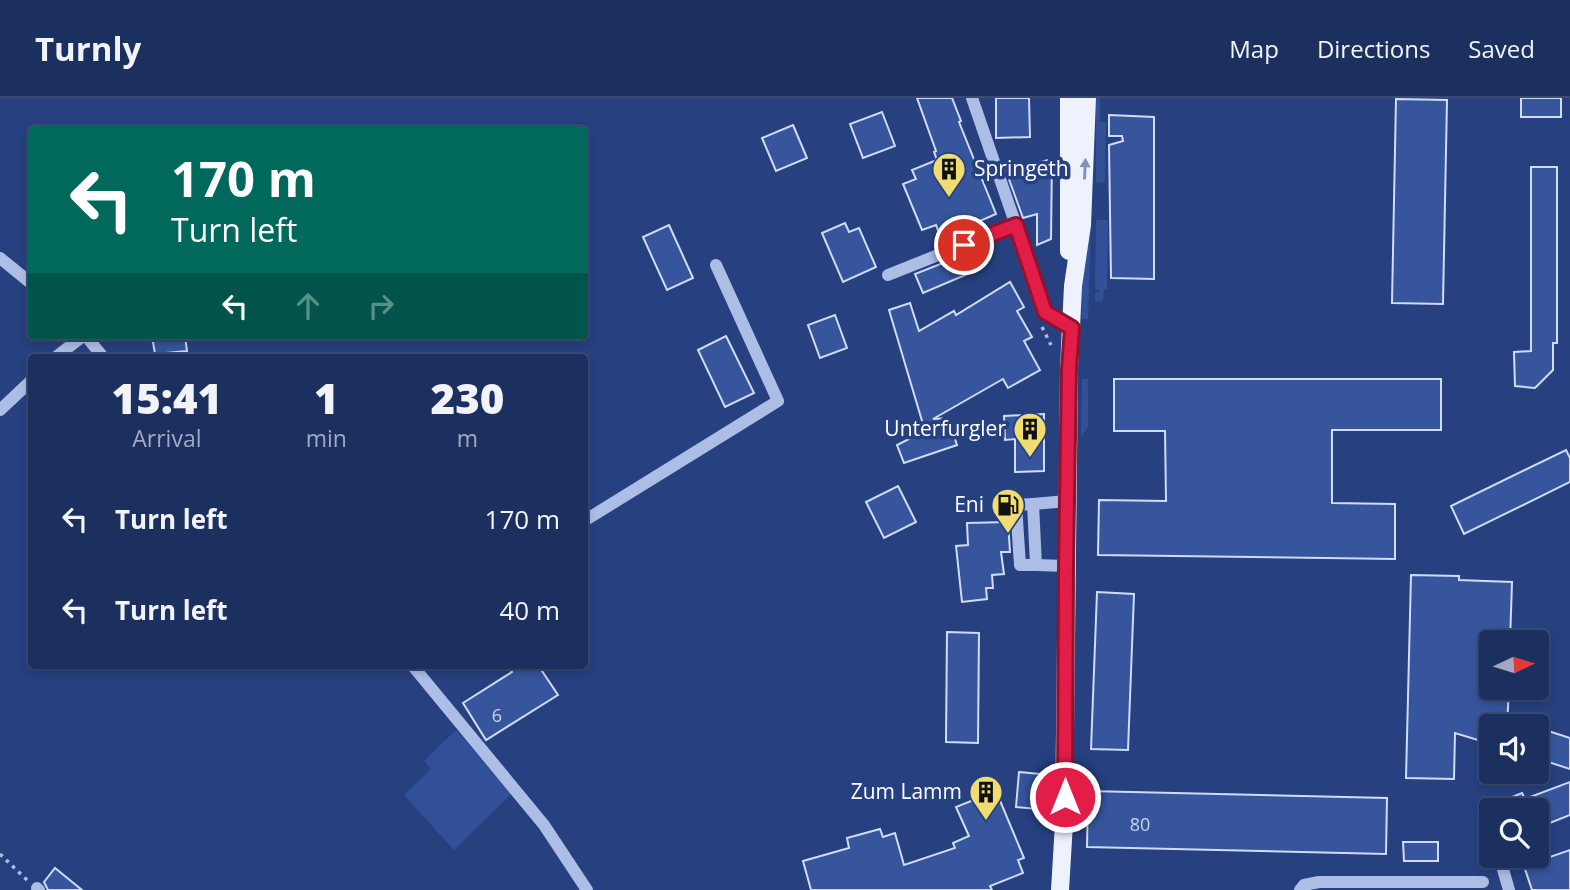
<!DOCTYPE html>
<html lang="en">
<head>
<meta charset="utf-8">
<style>
	:root { --surface:#1c3060; --page:#293c69; --text:#f1f3f6; --muted:#a0a9bd; --line:#3a4b75 }
	body { margin:0; font-family:"Open Sans",sans-serif; background:var(--page); color:var(--text); height:100vh; display:flex; flex-direction:column; font-size:26px; white-space:nowrap }
	* { box-sizing:border-box; margin:0 }
	p { font-size:23px; color:var(--muted) }
	.icon { flex:none; width:38px; height:38px; fill:none; stroke:currentColor; stroke-width:2; stroke-linecap:round; stroke-linejoin:round }
	.map { position:relative; flex:1; overflow:hidden }
	.panel { position:absolute; left:28px; top:256px; width:560px; height:315px; display:flex; flex-direction:column; background:var(--surface); border-radius:7px; box-shadow:0 4px 10px #0003,0 0 0 2px var(--line) }
	.panel>* { flex:none }
	.guide { position:absolute; left:28px; top:28px; width:560px; height:214px; border-radius:7px; box-shadow:0 4px 10px #0003,0 0 0 2px var(--line); background:#00695c; color:#fff; overflow:hidden }
	.needle { width:46px; rotate:86deg }
	.controls { position:absolute; left:1479px; top:532px; display:grid; gap:14px }
	.controls a { display:grid; place-items:center; width:70px; height:70px; border-radius:7px; background:var(--surface); box-shadow:0 4px 10px #0003,0 0 0 2px var(--line); font-size:35px }
	.pin { position:absolute; display:grid; place-items:center; width:60px; height:60px; color:#fff; margin:-30px; border:4px solid #fff; border-radius:50%; box-shadow:0 2px 7px #0007 }
	.me { position:absolute; width:77px; margin:-38px; rotate:0deg; stroke-linejoin:round; filter:drop-shadow(0 0 5px #0008) }
	.turn { display:flex; align-items:center; gap:24px; height:147px; padding:0 28px; font-size:32px }
	.turn .icon { width:91px; height:91px; stroke-width:2.5 }
	.turn b { display:block; font-size:49px; line-height:60px }
	.lanes { display:flex; align-items:center; height:66px; padding:0 28px; background:#0003; justify-content:center; gap:35px; direction:ltr }
	.lanes .off { opacity:.35 }
	.eta { display:flex; justify-content:space-evenly; align-items:center; height:119px; text-align:center }
	.eta b { font-size:42px; font-weight:800; line-height:49px }
	ul { padding:0; list-style:none }
	li { display:flex; align-items:center; gap:21px; height:91px; padding:0 28px }
	li div { flex:1 }
	li b { display:block; font-size:26px }
	li em { font-style:normal }
	header { display:flex; align-items:center; gap:42px; box-sizing:border-box; height:98px; padding:0 35px; background:var(--surface); border-bottom:2px solid var(--line) }
	header strong { font-size:33px }
	nav { display:flex; gap:38px; margin-inline-start:auto; font-size:24px }
	.map>svg:first-child { display:block }
	.green { fill:#315097 }
	.building { fill:#36559d; stroke:#d0dbf5; stroke-width:2 }
	.lines { fill:none; stroke-linecap:round; stroke-linejoin:round }
	.path { stroke:#adbee6; stroke-width:3.5; stroke-dasharray:3.5 5; stroke-linecap:butt }
	.minor { stroke:#adbee6; stroke-width:12 }
	.major { stroke:#eef2fd; stroke-width:18 }
	.oneway { fill:#8090b8 }
	.route-casing { stroke:#92132f; stroke-width:18 }
	.route { stroke:#e11d48; stroke-width:12 }
	.labels { text-anchor:middle; stroke-width:7; stroke-linejoin:round; paint-order:stroke }
	.number-label { font-size:18px; fill:#cdd4e6 }
	.poi-label { font-size:21px; fill:#fff; stroke:#264080; text-anchor:end }
</style>
</head>
<body>
<header>
<strong>Turnly</strong>
<nav><a>Map</a><a>Directions</a><a>Saved</a></nav>
</header>
<div class="map">
<svg width="1570" height="792" viewBox="0 0 1570 792">
	<rect width="100%" height="100%" fill="#264080"/>
	<g class="green">
		<path d="M1096,0h4v24h6l-1,60 -9,1z"/>
		<path d="M1096,122h12l-1,69h-3l-1,12 -8,1v-9h4v-3l-4,-1z"/>
		<path d="M1091,125l-3,96h-6l-1,-33z"/>
		<path d="M1082,281h6v48l-7,10z"/>
		<path d="M456,632l55,64 -57,56 -50,-55 27,-26 -7,-8z"/>
	</g>
	<g class="building">
		<path d="M917,0h35l9,23 -2,1 37,92 -30,13 3,6 -26,11 -7,-19 -14,5 -19,-46 13,-5 -4,-9 25,-10 -3,-8 2,-1z"/>
		<path d="M996,0h33l1,39 -34,1z"/>
		<rect x="1521" y="0" width="40" height="19"/>
		<path d="M1396,1l51,1 -4,204 -51,-1z"/>
		<path d="M882,14l13,34 -32,12 -13,-34z"/>
		<path d="M1109,17l45,2v162l-43,-1 -2,-133 14,-4 -1,-5h-13z"/>
		<path d="M793,27l14,33 -31,13 -14,-33z"/>
		<path d="M1052,61l-1,80 -14,6v-31l-14,4 -17,-47z"/>
		<path d="M1531,69h26v176h-4v27l-18,18 -20,-2 -1,-34 17,-1z"/>
		<path d="M845,125l4,9 10,-4 17,39 -33,15 -21,-49z"/>
		<path d="M669,127l24,53 -26,12 -24,-53z"/>
		<path d="M963,157l7,18 -47,20 -8,-19z"/>
		<path d="M1010,184l14,25 -7,4 15,26 -8,4 16,29 -32,18 -5,-9 -70,40 15,-1 9,27 -53,18 -7,-18 28,-14 -36,-121 21,-7 9,28 35,-20 2,4z"/>
		<path d="M835,217l12,33 -27,10 -12,-33z"/>
		<path d="M152,238h33l2,15 -32,3z"/>
		<path d="M726,238l28,57 -29,14 -27,-57z"/>
		<path d="M1114,281h327v51h-109v73l63,1v55l-297,-4 1,-55 67,1 -1,-70h-51z"/>
		<path d="M1044,316v57l-29,1v-33l-10,1 -1,-24z"/>
		<path d="M1566,352l4,8v24l-106,52 -13,-28z"/>
		<path d="M898,388l18,36 -32,16 -18,-36z"/>
		<path d="M1008,424l2,30h-9l3,22 -12,1 1,13h-7l1,11 -25,3 -6,-56 12,-1 -1,-22z"/>
		<path d="M1411,477l48,1v4l53,2 -2,60h-19v46h18l-2,38h-16v18l-36,-11 -1,46 -48,-1z"/>
		<path d="M1097,494l37,2 -6,156 -37,-1z"/>
		<path d="M947,534l32,1 -1,110 -32,-1z"/>
		<path d="M508,567h30l20,30 -72,45 -23,-37 49,-31z"/>
		<path d="M1536,629l34,11v31l-34,-11z"/>
		<path d="M1019,674l21,2 -3,35 -21,-2z"/>
		<path d="M1570,684v33l-25,10 -5,-15h-60l42,-17 3,6z"/>
		<path d="M996,693l28,67 -6,2 5,13 -33,13 2,4h-181l-8,-29 46,-13 -2,-10 33,-9 3,8 12,-4 9,32 51,-17 -2,-5 16,-7 -13,-29z"/>
		<path d="M1088,693l299,7 -1,56 -299,-7z"/>
		<path d="M1403,744h35v19h-34z"/>
		<path d="M1570,752v40h-38l-8,-24z"/>
		<path d="M55,770l27,22h-34l-4,-8z"/>
	</g>
	<g class="lines">
		<g class="path">
			<path d="M1042,229l9,18"/>
			<path d="M0,756l27,26"/>
		</g>
		<g class="minor">
			<path d="M972,0l74,214 26,16"/>
			<path d="M0,160l32,26"/>
			<path d="M888,177l128,-51"/>
			<path d="M86,238l17,21"/>
			<path d="M56,259l27,-21"/>
			<path d="M0,312l32,-30"/>
			<path d="M1033,406l-17,1 4,60h16"/>
			<path d="M584,423l194,-120 -62,-136"/>
			<path d="M1066,468l-30,-1 -3,-61 34,-3"/>
			<path d="M412,567l132,160 43,65"/>
			<path d="M1500,761l9,31"/>
			<path d="M37,790l2,2"/>
			<path d="M1300,792l4,-5 15,-3h164"/>
		</g>
		<g class="major">
			<path d="M1069,0v153"/>
			<path d="M1060,792l4,-67 5,-454 4,-83 9,-61 5,-127"/>
		</g>
	</g>
	<defs><path id="oneway-solid" d="M-6-.8H1V-3.2L6.5 0L1 3.2V.8H-6Z" transform="scale(1.75)"/></defs>
	<use class="oneway" href="#oneway-solid" transform="translate(1085 71) rotate(-87)"/>
	<g class="lines">
		<defs>
			<path id="route" d="M964,147l52,-20 29,87 27,16 -3,41 -3,196 -1,232"/>
		</defs>
		<use href="#route" class="route-casing"/>
		<use href="#route" class="route"/>
	</g>
	<defs>
		<symbol id="building-pin" viewBox="-11 -11 22 30"><path d="M0 17L-7.5 6A9.5 9.5 0 1 1 7.5 6Z" fill="#efdd72" stroke="#264080"/><path d="M-4-6H4V6H1V3H-1V6H-4ZM-2.5-4.3h1.7v1.8h-1.7ZM.8-4.3h1.7v1.8H.8ZM-2.5-1h1.7V.8h-1.7ZM.8-1h1.7V.8H.8Z" fill="#111"/></symbol>
		<symbol id="fuel-pin" viewBox="-11 -11 22 30"><path d="M0 17L-7.5 6A9.5 9.5 0 1 1 7.5 6Z" fill="#efdd72" stroke="#264080"/><path d="M-5.5-6h7V0h2V4h1.3V-2.5L3-4.5l.8-.8L6-3V5H2.5V1h-1V6h-7ZM-4.2-4.7v3.2H.2V-4.7Z" fill="#111"/></symbol>
	</defs>
	<g fill-rule="evenodd">
		<use href="#building-pin" x="930" y="52" width="38" height="52"/>
		<use href="#building-pin" x="1011" y="312" width="38" height="52"/>
		<use href="#fuel-pin" x="989" y="388" width="38" height="52"/>
		<use href="#building-pin" x="967" y="675" width="38" height="52"/>
	</g>
	<g class="labels">
		<g class="number-label">
			<text x="497" y="624">6</text>
			<text x="1140" y="733">80</text>
		</g>
		<g class="poi-label">
			<text x="974" y="78" text-anchor="start">Springeth</text>
			<text x="1006" y="338">Unterfurgler</text>
			<text x="984" y="414">Eni</text>
			<text x="962" y="701">Zum Lamm</text>
		</g>
	</g>
</svg>
<div class="controls">
<a><svg class="needle" viewBox="-14 -14 28 28"><path d="M0-13l5 13h-10z" fill="#e53935"/><path d="M0 13l5-13h-10z" fill="#a0a9bd"/></svg></a>
<a><svg class="icon" aria-label="sound" viewBox="0 0 24 24"><path d="M4 9h4l5-4v14l-5-4H4zM17 9q2 3 0 6"/></svg></a>
<a><svg class="icon" aria-label="search" viewBox="0 0 24 24"><circle cx="10" cy="10" r="6"/><path d="M15 15l6 6"/></svg></a>
</div>
<div class="pin" style="left:964px;top:147px;background:#d93025"><svg class="icon" aria-label="arrive" viewBox="0 0 24 24"><path d="M6 21V4h12l-3 4 3 4H6"/></svg></div>
<svg class="me" style="left:1065px;top:699px" viewBox="-20 -20 40 40"><circle r="17" fill="#e11d48" stroke="#fff" stroke-width="3"/><path d="M0-11L8 9 0 5-8 9z" fill="#fff"/></svg>
<div class="guide">
<div class="turn"><svg class="icon" aria-label="left" viewBox="0 0 24 24"><path d="M17 20v-9H6M10 6l-5 5 5 5"/></svg><div><b>170 m</b>Turn left</div></div>
<div class="lanes"><svg class="icon" aria-label="left" viewBox="0 0 24 24"><path d="M17 20v-9H6M10 6l-5 5 5 5"/></svg><svg class="icon off" aria-label="ahead" viewBox="0 0 24 24"><path d="M12 20V5M6 11l6-6 6 6"/></svg><svg class="icon off" aria-label="right" viewBox="0 0 24 24"><path d="M7 20v-9h11M14 6l5 5-5 5"/></svg></div>
</div>
<section class="panel">
<div class="eta">
<div><b>15:41</b><p>Arrival</p></div>
<div><b>1</b><p>min</p></div>
<div><b>230</b><p>m</p></div>
</div>
<ul>
<li><svg class="icon" aria-label="left" viewBox="0 0 24 24"><path d="M17 20v-9H6M10 6l-5 5 5 5"/></svg><div><b>Turn left</b></div><em>170 m</em></li>
<li><svg class="icon" aria-label="left" viewBox="0 0 24 24"><path d="M17 20v-9H6M10 6l-5 5 5 5"/></svg><div><b>Turn left</b></div><em>40 m</em></li>
</ul>
</section>
</div>
</body>
</html>
